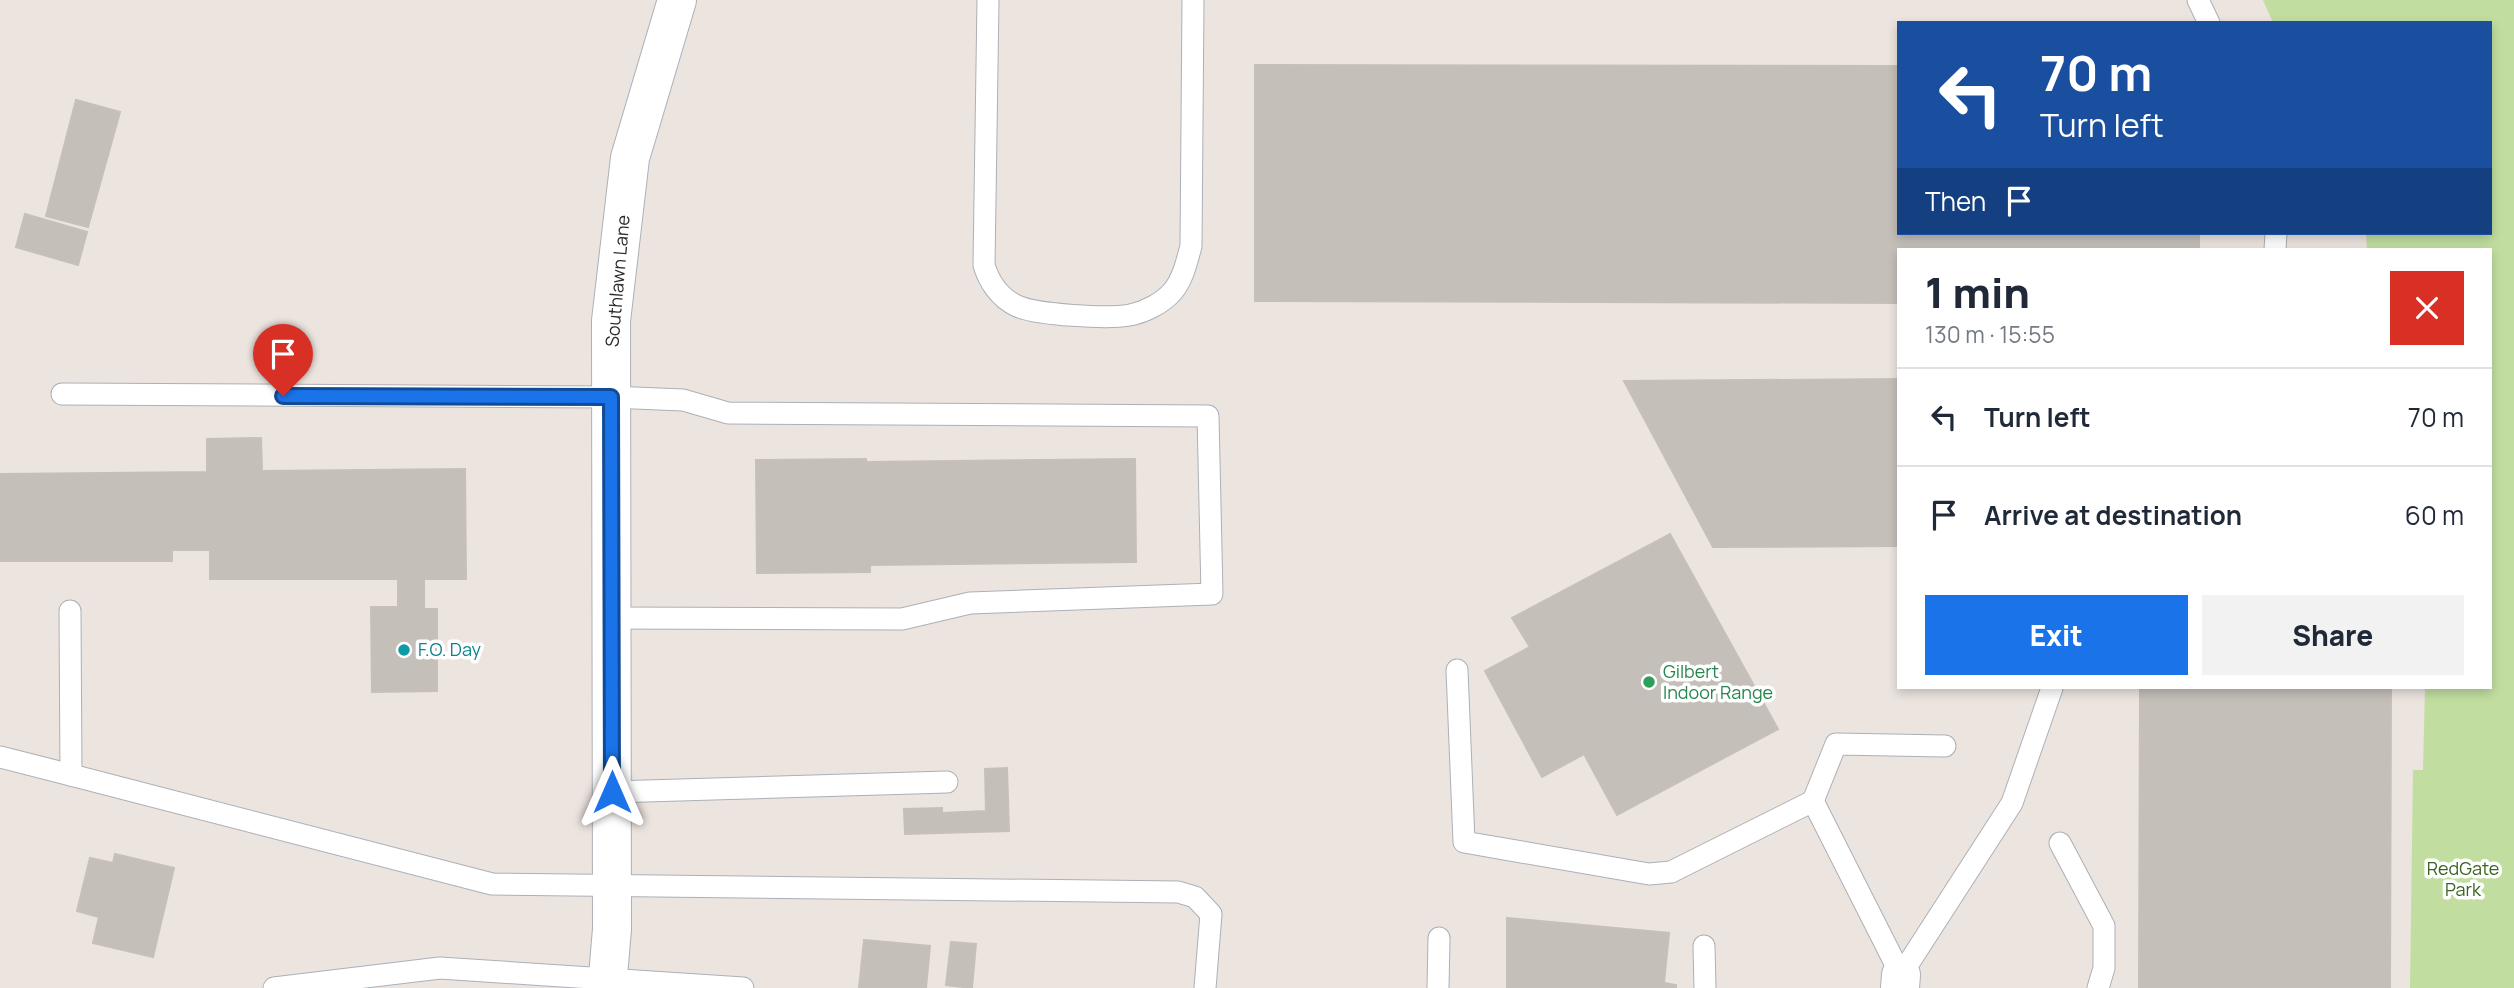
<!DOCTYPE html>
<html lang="en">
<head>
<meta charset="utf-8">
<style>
	:root { --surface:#fff; --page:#f2f2f3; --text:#1f2937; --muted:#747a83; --line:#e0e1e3; --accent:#1a73e8 }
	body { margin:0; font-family:Manrope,sans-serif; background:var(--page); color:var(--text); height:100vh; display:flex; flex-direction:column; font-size:26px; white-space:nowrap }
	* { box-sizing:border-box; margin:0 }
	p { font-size:23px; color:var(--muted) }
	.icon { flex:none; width:38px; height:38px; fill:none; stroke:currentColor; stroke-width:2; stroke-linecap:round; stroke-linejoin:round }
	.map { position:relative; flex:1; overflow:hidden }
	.panel { position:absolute; left:1897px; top:248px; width:595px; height:441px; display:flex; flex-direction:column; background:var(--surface); border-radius:0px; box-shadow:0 4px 10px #0003 }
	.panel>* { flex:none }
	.banner { position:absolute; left:1897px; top:21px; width:595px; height:214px; border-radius:0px; box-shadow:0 4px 10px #0003; background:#1a4fa0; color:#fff; overflow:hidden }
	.pin { position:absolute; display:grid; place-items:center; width:60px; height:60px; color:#fff; margin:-72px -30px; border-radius:50% 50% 50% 0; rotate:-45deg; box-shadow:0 0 7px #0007 }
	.pin .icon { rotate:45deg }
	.me { position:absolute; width:77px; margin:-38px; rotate:0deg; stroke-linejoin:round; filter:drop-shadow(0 0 5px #0008) }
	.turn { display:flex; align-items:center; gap:24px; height:147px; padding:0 28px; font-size:32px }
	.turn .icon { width:91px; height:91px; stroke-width:2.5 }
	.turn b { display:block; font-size:49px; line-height:60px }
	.then { display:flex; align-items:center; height:66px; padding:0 28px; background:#0003; gap:14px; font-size:26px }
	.round { display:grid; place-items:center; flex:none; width:74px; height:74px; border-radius:0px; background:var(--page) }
	.overview { display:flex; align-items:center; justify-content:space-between; height:119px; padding:0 28px }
	h1 { font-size:42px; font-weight:800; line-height:52px }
	.primary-button { display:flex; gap:14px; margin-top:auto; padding:14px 28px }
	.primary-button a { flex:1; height:80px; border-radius:0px; background:var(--accent); color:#fff; font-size:28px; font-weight:800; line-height:80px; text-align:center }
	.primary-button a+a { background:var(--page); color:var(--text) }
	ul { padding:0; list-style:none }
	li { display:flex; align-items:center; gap:21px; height:98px; padding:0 28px; border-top:2px solid var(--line) }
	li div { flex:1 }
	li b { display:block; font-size:26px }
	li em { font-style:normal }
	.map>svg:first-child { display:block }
	.green { fill:#c1dea0 }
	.building { fill:#c5bfba; stroke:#c7bfb9; stroke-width:2 }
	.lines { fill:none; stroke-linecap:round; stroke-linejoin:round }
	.service-casing { stroke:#acb0b7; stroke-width:23 }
	.minor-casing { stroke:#acb0b7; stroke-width:40 }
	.tertiary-casing { stroke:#acb0b7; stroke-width:40 }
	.service { stroke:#fff; stroke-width:21 }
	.minor { stroke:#fff; stroke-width:38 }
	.tertiary { stroke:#fff; stroke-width:38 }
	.route-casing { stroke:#114b97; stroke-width:18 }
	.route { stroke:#1a73e8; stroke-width:12 }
	.culture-dot { fill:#0f9aa8; stroke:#fff; stroke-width:2.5 }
	.leisure-dot { fill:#2e9e5b; stroke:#fff; stroke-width:2.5 }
	.labels { text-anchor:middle; stroke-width:7; stroke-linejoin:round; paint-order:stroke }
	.street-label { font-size:18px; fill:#2c2c2c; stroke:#fff }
	.culture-label { font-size:18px; fill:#0d838f; stroke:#fff; text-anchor:start }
	.leisure-label { font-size:18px; fill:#27864d; stroke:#fff; text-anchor:start }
	.park-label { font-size:18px; fill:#3b6321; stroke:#fff }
</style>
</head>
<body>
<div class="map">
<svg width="2514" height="988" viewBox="0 0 2514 988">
	<rect width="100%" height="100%" fill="#ece4df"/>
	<path class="green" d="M2263,0h251v988h-104l3,-218h10l2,-82h65v-438h-123l-1,-17h124v-210h-217z"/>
	<g class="building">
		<path d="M1255,65l644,1v167h300v17h-300v53l-644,-2z"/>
		<path d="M76,100l44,12 -32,115 -42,-11z"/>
		<path d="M25,214l62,18 -9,33 -62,-18z"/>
		<path d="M1899,379v167l-186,1 -89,-166z"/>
		<path d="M261,438l1,33 203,-2 1,110h-256v-29h-38v11h-172v-87l207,-2v-33z"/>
		<path d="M866,459v3l269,-3 1,103 -266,3v7l-113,1 -1,-113z"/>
		<path d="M1670,534l108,195 -161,86 -33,-61 -42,23 -57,-106 45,-24 -18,-29z"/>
		<path d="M398,579h26v30h13v82l-65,1 -1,-85h27z"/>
		<path d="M2140,688h251l-1,300h-251z"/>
		<path d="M1007,768l2,63 -104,3 -1,-25 38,-1v5l44,-2 -1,-42z"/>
		<path d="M115,854l59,14 -21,89 -60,-14 6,-26 -22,-6 13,-53 23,5z"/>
		<path d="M1507,918l162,15 -5,50 12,2v3h-169z"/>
		<path d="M864,940l66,6 -4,42h-67z"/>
		<path d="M951,942l25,2 -4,44 -26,-3z"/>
	</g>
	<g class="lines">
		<defs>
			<g id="service">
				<path d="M988,0l-4,265c5,17 16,33 33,41 20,9 91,13 113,9 15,-3 33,-12 43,-24 10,-12 14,-30 18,-45l2,-246"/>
				<path d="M2198,0l11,23"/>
				<path d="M2275,250l1,-17"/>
				<path d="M62,394l549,3 72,3 45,13 480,3 4,178 -242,9 -68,16 -291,-1"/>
				<path d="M70,611l1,164 421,109 686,8 17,5 16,17 -6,74"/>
				<path d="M1457,670l7,172 185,32 22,-2 142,-71 88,174"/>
				<path d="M0,757l71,18"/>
				<path d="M612,792l335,-10"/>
				<path d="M1813,801l23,-57 109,2"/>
				<path d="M2060,843l44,83v42l-6,20"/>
				<path d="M1704,946l1,42"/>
				<path d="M1901,975l111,-172 40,-115"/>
				<path d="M274,988l166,-20 303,20"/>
				<path d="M1438,988l1,-50"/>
			</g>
			<path id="minor" d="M1900,988l1,-13"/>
			<path id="tertiary" d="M607,988l5,-59 -1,-608 19,-163 47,-158"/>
		</defs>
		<use href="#service" class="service-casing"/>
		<use href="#minor" class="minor-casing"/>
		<use href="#tertiary" class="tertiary-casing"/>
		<use href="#service" class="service"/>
		<use href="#minor" class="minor"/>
		<use href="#tertiary" class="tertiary"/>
	</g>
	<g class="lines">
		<defs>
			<path id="route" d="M283,396l328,1 1,395"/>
		</defs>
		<use href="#route" class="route-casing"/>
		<use href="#route" class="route"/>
	</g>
	<circle class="culture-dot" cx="404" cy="650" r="7"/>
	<circle class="leisure-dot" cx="1649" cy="682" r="7"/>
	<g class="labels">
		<g class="street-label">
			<text transform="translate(618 281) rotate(-85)" y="6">Southlawn Lane</text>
		</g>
		<g class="culture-label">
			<text x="418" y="656">F.O. Day</text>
		</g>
		<g class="leisure-label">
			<text x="1663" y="678">Gilbert<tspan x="1663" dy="21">Indoor Range</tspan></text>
		</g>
		<g class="park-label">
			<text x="2463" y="875">RedGate<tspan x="2463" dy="21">Park</tspan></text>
		</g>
	</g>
</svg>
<div class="pin" style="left:283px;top:396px;background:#d93025"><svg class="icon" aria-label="arrive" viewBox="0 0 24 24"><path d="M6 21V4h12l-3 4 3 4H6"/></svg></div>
<svg class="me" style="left:612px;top:792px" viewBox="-20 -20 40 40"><path d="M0-17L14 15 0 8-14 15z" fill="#1a73e8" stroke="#fff" stroke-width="4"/></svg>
<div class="banner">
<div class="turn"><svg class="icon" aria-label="left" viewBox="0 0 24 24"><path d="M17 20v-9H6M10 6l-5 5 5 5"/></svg><div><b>70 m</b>Turn left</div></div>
<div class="then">Then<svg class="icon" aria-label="arrive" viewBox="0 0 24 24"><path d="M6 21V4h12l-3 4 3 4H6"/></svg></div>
</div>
<section class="panel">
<div class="overview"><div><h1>1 min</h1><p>130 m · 15:55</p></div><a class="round" style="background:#d93025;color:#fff"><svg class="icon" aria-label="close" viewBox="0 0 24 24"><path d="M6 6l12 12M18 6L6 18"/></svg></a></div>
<ul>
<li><svg class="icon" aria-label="left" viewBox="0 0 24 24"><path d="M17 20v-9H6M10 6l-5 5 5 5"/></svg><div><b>Turn left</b></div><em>70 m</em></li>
<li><svg class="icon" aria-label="arrive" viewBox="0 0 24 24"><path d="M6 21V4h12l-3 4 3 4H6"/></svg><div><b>Arrive at destination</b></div><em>60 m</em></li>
</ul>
<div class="primary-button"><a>Exit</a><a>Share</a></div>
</section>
</div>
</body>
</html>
